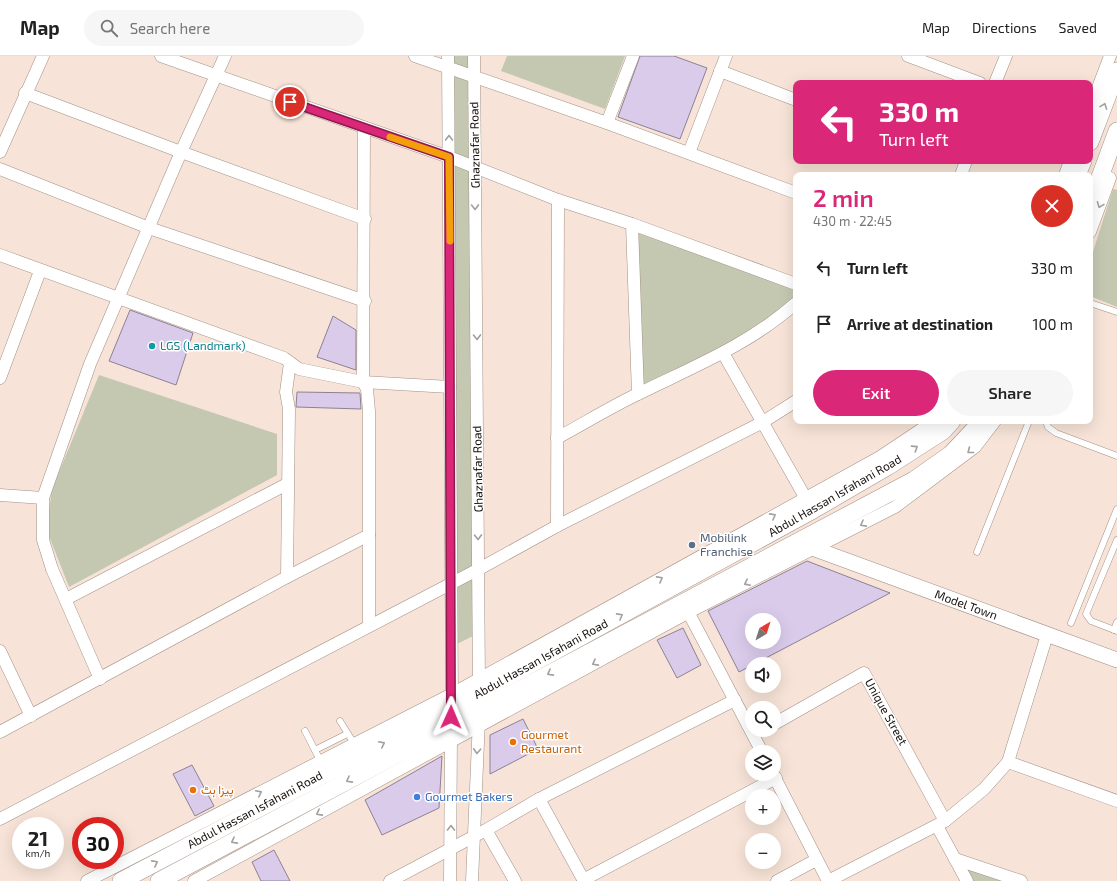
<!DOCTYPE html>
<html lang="en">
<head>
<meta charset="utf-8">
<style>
	:root { --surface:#fff; --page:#f6f6f6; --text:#222; --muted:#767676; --line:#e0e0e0; --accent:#db2777 }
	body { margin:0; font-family:"Exo 2",Vazirmatn,sans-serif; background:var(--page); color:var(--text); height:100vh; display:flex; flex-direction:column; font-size:15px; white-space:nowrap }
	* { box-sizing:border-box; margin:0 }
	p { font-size:13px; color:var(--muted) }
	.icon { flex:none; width:22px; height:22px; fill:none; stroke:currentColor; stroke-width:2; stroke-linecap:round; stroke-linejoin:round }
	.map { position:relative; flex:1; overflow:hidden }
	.panel { position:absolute; left:793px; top:116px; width:300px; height:252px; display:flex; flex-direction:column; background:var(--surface); border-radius:8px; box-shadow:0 4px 16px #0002 }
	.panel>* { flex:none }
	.guide { position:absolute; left:793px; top:24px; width:300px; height:84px; border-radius:8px; box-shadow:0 4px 16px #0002; background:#db2777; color:#fff; overflow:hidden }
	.needle { width:26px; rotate:39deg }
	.buttons { position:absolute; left:745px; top:557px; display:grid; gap:8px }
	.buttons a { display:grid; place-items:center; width:36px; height:36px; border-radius:50%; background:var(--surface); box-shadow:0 4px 16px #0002; font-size:20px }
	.speed { position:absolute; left:12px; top:761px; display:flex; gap:8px; font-size:20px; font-weight:700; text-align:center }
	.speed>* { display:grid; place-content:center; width:52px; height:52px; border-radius:50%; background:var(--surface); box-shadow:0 4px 16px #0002; line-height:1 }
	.speed small { font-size:10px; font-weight:400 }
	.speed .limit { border:6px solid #d22; background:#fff; color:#111 }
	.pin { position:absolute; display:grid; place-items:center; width:34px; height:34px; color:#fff; margin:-17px; border:2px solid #fff; border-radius:50%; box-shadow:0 1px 4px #0007 }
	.me { position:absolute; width:44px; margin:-22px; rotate:1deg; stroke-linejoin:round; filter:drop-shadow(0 0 3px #0008) }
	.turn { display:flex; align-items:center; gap:14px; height:84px; padding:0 20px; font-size:18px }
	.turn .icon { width:52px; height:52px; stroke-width:2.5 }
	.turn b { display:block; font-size:28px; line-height:34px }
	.round { display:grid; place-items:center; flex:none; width:42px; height:42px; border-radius:21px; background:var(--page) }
	.summary { display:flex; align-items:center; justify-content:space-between; height:68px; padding:0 20px }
	h1 { font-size:24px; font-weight:600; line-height:30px; color:var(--accent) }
	.cta { display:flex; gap:8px; margin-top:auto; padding:8px 20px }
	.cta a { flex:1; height:46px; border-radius:24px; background:var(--accent); color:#fff; font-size:16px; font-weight:600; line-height:46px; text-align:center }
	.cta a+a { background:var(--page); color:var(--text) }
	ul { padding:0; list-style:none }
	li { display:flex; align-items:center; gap:12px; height:56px; padding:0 20px }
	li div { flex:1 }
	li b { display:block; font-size:15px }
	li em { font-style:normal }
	header { display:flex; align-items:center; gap:24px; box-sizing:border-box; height:56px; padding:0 20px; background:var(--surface); border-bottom:1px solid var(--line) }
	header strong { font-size:19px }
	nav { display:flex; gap:22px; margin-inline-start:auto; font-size:14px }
	.search { width:280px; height:36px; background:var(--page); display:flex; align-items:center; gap:10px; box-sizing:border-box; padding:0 14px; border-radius:22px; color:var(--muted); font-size:15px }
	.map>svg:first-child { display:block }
	.green { fill:#c5c8b1 }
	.building { fill:#dacbeb; stroke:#8b8294; fill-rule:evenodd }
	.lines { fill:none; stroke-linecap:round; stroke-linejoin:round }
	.service-casing { stroke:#a39186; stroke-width:7 }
	.minor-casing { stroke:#a39186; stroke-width:13 }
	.tertiary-casing { stroke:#a39186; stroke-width:16 }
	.secondary-casing { stroke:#a39186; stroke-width:18 }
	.service { stroke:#fff; stroke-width:6 }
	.minor { stroke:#fff; stroke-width:12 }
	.tertiary { stroke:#fff; stroke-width:15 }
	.secondary { stroke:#fff; stroke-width:17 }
	.oneway { stroke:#a29f9e }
	.route-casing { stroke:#8e194d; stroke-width:10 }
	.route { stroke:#db2777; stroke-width:7 }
	.slow { stroke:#f59e0b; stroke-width:7 }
	.culture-dot { fill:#0f9aa8; stroke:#fff; stroke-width:1.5 }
	.service-dot { fill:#5c6f8a; stroke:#fff; stroke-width:1.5 }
	.food-dot { fill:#e8710a; stroke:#fff; stroke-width:1.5 }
	.shop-dot { fill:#3f7fe0; stroke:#fff; stroke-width:1.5 }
	.labels { text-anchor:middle; stroke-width:3; stroke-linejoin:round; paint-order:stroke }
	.street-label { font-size:12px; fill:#17100c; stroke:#fff }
	.culture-label { font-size:12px; fill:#0d838f; stroke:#fff; text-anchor:start }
	.service-label { font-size:12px; fill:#4e5e75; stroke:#fff; text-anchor:start }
	.food-label { font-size:12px; fill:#c56008; stroke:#fff; text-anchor:start }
	.shop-label { font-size:12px; fill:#366cbe; stroke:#fff; text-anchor:start }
</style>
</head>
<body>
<header>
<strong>Map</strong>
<div class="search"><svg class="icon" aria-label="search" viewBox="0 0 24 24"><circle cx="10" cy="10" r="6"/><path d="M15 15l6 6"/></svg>Search here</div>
<nav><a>Map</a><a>Directions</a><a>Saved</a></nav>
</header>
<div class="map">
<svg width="1117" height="825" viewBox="0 0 1117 825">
	<rect width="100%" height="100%" fill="#f7e3d7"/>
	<g class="green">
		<path d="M449,0h23l7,577 -28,14z"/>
		<path d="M507,0h118l-20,53 -104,-38z"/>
		<path d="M1113,133l4,1v117l-27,-11v-35z"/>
		<path d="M632,168l164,60v19l-22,20 -136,71z"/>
		<path d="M99,319l178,59v41l-208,112 -20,-51v-25l3,-22z"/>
		<path d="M955,803l66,22h-54z"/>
	</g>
	<g class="building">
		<path d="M640,0h34l33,12 -27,71 -62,-22z"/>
		<path d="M130,254l63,23 -17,52 -67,-24z"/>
		<path d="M333,260l23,14v40l-39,-13z"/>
		<path d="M297,336l63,1 1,16 -65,-2z"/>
		<path d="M807,505l83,32 -151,79 -31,-61zM752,564h22v22h-22z"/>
		<path d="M683,572l18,37 -24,13 -20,-38z"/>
		<path d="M523,663l15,30 -48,25v-39z"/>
		<path d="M442,700l-3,52 -57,27 -17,-35z"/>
		<path d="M192,709l22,41 -19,10 -22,-42z"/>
		<path d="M274,794l16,31h-29l-9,-19z"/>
	</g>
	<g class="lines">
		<defs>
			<g id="service">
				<path d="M1090,247l27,9"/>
				<path d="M1046,365l2,6 8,6 61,23"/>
				<path d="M1117,484l-31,74 5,7 26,10"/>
				<path d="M977,496l52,-131"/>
				<path d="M1071,567l46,-114"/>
				<path d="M1114,574l3,-8"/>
				<path d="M340,665l15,24"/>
				<path d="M305,675l16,31"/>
				<path d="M315,694l32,-16"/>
			</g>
			<g id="minor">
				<path d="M161,0l288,101 109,43 74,24 164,60"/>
				<path d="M415,0l192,67 189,70"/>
				<path d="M448,0l4,644"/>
				<path d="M474,0l5,629"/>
				<path d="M908,0l72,27"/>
				<path d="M720,15l76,29"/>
				<path d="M995,27l11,-27"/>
				<path d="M25,37l156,59 184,67"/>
				<path d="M1090,53l20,-53"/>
				<path d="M607,67l26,-67"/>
				<path d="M364,72l-1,254 4,7 2,22v215"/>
				<path d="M0,96l43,-96"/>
				<path d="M689,97l37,-97"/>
				<path d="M0,113l149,59 216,73"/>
				<path d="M961,119l5,-14"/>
				<path d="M1065,119l5,-14"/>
				<path d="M632,168l6,170"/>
				<path d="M1090,176l20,-54"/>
				<path d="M0,199l284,103 15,11 64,13 87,5"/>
				<path d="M723,297l86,151"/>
				<path d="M0,322l40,-107"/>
				<path d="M557,382c28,-15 55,-32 83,-45 55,-27 110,-49 156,-90"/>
				<path d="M0,439l43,3"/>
				<path d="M557,470l1,-326"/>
				<path d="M287,521l2,-168 -3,-17 4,-29"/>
				<path d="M66,543l221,-115"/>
				<path d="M685,550l77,146"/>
				<path d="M0,595l31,65"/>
				<path d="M100,623l-48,-110 -9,-29v-42l47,-134 91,-212 44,-96"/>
				<path d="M774,668l90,-51 81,148"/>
				<path d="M0,676l287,-155 82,-42"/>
				<path d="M1008,706l109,39"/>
				<path d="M773,718l55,107"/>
				<path d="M539,743l45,82"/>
				<path d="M0,763l479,-250 78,-43 206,-104 33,-21"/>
				<path d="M937,770l30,55"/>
				<path d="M486,774l29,51"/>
				<path d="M955,803l66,22"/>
				<path d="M583,824l193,-102"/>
				<path d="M87,825l365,-187 428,-237 54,-36"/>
				<path d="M194,825l495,-269 206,-105 80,-60 20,-26"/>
				<path d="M390,825l96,-51 53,-31 196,-99"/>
				<path d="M450,825l1,-147"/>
				<path d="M472,825l7,-162"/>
				<path d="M777,825l39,-21"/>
				<path d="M828,825l117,-60 39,-32 24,-27 39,-127"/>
			</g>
			<path id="tertiary" d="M815,493l302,111"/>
			<g id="secondary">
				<path d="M1090,86l27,-71"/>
				<path d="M1077,119l6,-14"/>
				<path d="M1090,148l27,-73"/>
				<path d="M121,825l330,-173 362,-198 74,-43 56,-36 9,-10"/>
				<path d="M159,825l755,-401 37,-26 31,-33"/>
			</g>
		</defs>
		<use href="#service" class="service-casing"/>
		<use href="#minor" class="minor-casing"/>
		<use href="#tertiary" class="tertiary-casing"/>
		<use href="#secondary" class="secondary-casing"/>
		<use href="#service" class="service"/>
		<use href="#minor" class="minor"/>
		<use href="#tertiary" class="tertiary"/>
		<use href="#secondary" class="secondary"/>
	</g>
	<defs><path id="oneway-chevron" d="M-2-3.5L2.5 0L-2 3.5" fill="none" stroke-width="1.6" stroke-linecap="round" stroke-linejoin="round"/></defs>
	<g class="oneway">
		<use href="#oneway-chevron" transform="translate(1104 50) rotate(-69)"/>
		<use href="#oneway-chevron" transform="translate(449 82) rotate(-90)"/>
		<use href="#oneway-chevron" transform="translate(1100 149) rotate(111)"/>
		<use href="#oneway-chevron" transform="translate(475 151) rotate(89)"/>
		<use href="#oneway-chevron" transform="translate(477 281) rotate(89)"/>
		<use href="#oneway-chevron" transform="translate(915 392) rotate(-33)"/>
		<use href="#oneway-chevron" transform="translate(970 395) rotate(142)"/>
		<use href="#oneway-chevron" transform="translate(773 460) rotate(-29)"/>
		<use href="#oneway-chevron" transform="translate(863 468) rotate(152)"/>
		<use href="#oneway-chevron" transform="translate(478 481) rotate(89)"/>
		<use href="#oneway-chevron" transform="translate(660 523) rotate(-29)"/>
		<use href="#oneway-chevron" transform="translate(747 527) rotate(153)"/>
		<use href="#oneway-chevron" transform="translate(620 560) rotate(-29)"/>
		<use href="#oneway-chevron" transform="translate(595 607) rotate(152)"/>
		<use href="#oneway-chevron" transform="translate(550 617) rotate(152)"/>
		<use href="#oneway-chevron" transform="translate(382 688) rotate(-27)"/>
		<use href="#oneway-chevron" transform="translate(477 695) rotate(93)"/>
		<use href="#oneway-chevron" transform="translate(349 724) rotate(152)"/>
		<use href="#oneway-chevron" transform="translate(259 737) rotate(-27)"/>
		<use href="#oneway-chevron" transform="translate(319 757) rotate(152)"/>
		<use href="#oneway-chevron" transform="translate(451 772) rotate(-89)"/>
		<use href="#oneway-chevron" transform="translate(234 785) rotate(152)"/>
		<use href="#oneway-chevron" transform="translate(155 807) rotate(-28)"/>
	</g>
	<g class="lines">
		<defs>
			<path id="route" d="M290,46l159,55 2,560"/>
		</defs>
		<use href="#route" class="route-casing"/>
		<use href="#route" class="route"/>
		<path class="slow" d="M390,81l59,20 1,84"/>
	</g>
	<circle class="culture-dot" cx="152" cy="290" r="4"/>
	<circle class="service-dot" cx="692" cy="489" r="4"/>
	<g class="food-dot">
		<circle cx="513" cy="686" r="4"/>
		<circle cx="193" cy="734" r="4"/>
	</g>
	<circle class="shop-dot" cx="417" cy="741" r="4"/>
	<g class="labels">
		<g class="street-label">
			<text transform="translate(475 89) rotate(-91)" y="4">Ghaznafar Road</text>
			<text transform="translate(478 413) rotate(-91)" y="4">Ghaznafar Road</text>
			<text transform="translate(835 440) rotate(-30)" y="4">Abdul Hassan Isfahani Road</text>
			<text transform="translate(966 549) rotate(20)" y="4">Model Town</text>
			<text transform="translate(541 603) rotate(-29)" y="4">Abdul Hassan Isfahani Road</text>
			<text transform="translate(886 656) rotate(61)" y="4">Unique Street</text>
			<text transform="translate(255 754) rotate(-28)" y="4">Abdul Hassan Isfahani Road</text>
		</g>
		<g class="culture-label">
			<text x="160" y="294">LGS (Landmark)</text>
		</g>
		<g class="service-label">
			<text x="700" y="486">Mobilink<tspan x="700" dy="14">Franchise</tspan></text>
		</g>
		<g class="food-label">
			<text x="521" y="683">Gourmet<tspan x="521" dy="14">Restaurant</tspan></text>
			<text x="201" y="738">پیزا ہٹ</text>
		</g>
		<g class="shop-label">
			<text x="425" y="745">Gourmet Bakers</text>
		</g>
	</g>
</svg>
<div class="buttons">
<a><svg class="needle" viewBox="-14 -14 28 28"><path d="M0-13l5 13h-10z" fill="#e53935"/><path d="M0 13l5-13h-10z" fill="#767676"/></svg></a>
<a><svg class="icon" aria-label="sound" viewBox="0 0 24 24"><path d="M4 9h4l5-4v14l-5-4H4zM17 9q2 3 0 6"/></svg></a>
<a><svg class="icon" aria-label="search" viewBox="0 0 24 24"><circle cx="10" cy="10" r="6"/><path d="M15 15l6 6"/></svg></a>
<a><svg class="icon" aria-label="layers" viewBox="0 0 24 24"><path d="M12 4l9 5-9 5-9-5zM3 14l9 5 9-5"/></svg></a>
<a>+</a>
<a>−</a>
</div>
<div class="speed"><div>21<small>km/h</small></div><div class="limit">30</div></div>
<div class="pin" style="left:290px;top:46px;background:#d93025"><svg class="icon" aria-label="arrive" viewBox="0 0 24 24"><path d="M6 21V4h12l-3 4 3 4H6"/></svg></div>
<svg class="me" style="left:451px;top:661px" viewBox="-20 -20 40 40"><path d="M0-17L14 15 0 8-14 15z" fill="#db2777" stroke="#fff" stroke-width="4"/></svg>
<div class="guide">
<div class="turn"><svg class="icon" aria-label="left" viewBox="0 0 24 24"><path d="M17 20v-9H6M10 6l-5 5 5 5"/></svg><div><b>330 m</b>Turn left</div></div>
</div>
<section class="panel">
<div class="summary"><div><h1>2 min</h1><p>430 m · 22:45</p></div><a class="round" style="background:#d93025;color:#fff"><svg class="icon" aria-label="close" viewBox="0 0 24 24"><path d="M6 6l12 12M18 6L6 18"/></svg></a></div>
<ul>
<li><svg class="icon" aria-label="left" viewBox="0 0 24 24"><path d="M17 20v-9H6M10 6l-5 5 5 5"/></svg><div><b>Turn left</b></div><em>330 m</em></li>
<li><svg class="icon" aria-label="arrive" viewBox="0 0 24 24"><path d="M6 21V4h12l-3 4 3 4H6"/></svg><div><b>Arrive at destination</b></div><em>100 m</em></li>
</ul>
<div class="cta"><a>Exit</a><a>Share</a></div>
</section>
</div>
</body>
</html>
